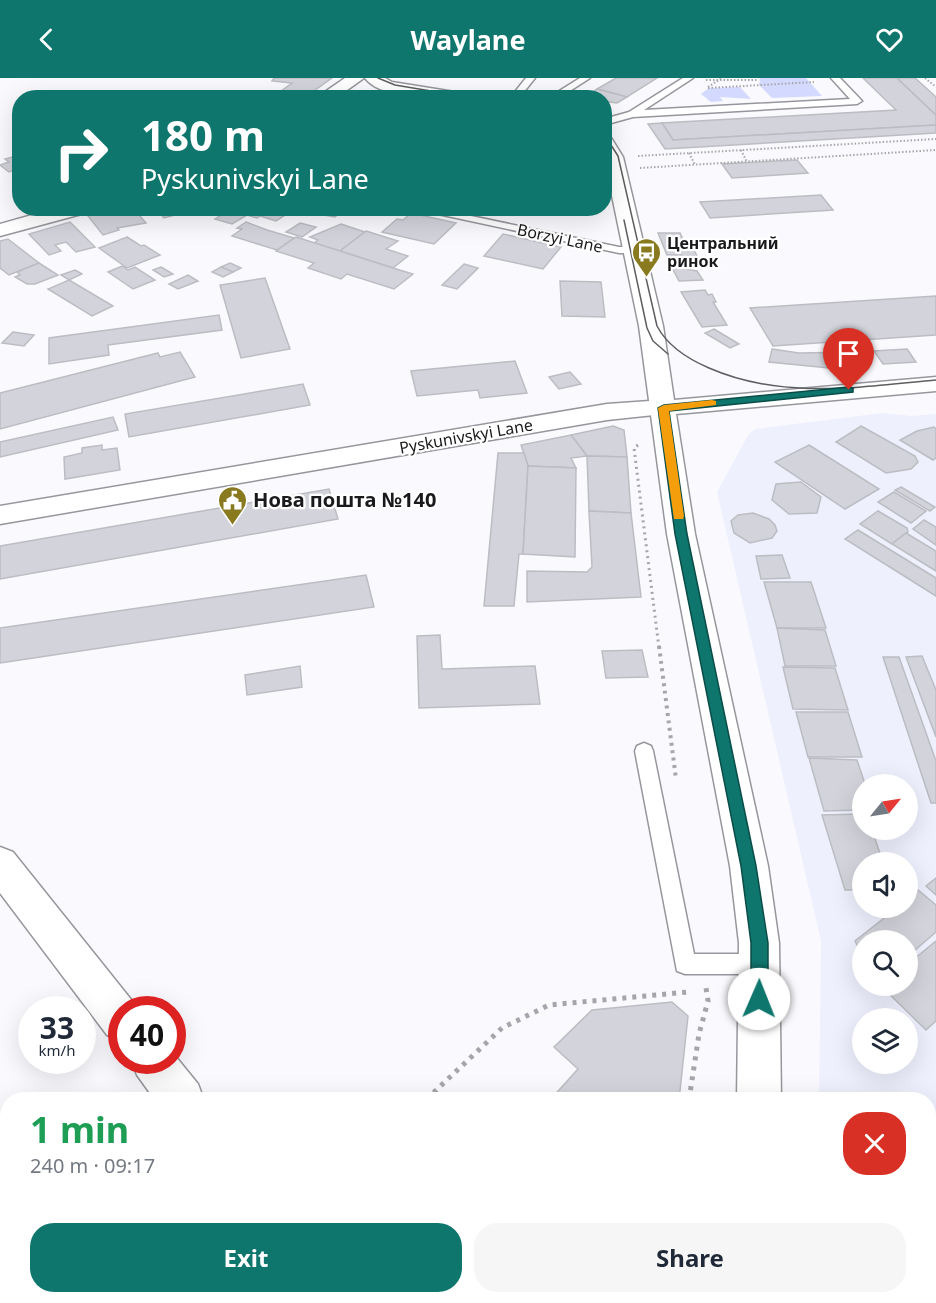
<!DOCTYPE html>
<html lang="en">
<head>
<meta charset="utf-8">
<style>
	:root { --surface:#fff; --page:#f6f6f7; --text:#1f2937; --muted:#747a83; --accent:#0f766e }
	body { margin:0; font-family:"Noto Sans",sans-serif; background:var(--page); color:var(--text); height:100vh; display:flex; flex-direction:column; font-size:22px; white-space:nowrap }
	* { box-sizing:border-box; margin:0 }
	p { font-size:20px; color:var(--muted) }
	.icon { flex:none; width:33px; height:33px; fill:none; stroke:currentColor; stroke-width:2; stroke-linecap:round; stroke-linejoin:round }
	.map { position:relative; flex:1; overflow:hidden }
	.panel { position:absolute; left:0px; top:1014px; width:936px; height:212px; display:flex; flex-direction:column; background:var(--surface); border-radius:24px 24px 0 0; box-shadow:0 6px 24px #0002 }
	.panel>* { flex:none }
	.banner { position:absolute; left:12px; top:12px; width:600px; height:126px; border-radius:24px; box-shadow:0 6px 24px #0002; background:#0f766e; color:#fff; overflow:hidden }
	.needle { width:39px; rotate:60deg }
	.controls { position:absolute; left:852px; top:696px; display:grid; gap:12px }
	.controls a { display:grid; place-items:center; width:66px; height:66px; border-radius:50%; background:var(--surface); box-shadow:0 6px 24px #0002; font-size:30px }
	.speed { position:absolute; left:18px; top:918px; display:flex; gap:12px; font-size:30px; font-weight:700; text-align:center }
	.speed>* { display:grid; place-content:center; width:78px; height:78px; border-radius:50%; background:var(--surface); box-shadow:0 6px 24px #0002; line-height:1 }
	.speed small { font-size:15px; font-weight:400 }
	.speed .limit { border:9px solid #d22; background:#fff; color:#111 }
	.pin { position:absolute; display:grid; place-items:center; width:51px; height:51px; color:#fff; margin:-62px -26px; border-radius:50% 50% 50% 0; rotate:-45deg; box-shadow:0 0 6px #0007 }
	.pin .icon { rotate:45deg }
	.me { position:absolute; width:66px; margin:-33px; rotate:1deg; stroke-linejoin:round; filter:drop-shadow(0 0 4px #0008) }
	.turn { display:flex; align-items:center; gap:21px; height:126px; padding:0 30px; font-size:27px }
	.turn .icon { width:78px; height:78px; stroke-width:2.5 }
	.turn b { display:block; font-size:42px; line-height:51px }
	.round { display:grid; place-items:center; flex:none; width:63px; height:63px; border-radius:24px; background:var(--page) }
	.summary { display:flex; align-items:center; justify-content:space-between; height:102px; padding:0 30px }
	h1 { font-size:36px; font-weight:700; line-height:45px; color:#1e9e55 }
	.action { display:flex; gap:12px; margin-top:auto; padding:12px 30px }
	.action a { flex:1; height:69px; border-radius:24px; background:var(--accent); color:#fff; font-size:24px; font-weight:700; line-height:69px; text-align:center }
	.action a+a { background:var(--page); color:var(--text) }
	header { display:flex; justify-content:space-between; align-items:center; height:78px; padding:0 30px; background:var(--accent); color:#fff; font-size:27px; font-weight:700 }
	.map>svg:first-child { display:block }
	.built { fill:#eef0fe; fill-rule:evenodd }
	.green { fill:#d4d9ff }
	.building { fill:#d3d4db; stroke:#bcbdc3; stroke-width:1.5 }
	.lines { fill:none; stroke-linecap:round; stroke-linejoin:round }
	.service-casing { stroke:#96979d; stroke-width:3 }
	.minor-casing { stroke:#96979d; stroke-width:3 }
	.tertiary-casing { stroke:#96979d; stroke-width:3 }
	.path-far3 { stroke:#a6a6a9; stroke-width:2; stroke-dasharray:1.5 2; stroke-linecap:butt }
	.path-far2 { stroke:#a6a6a9; stroke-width:3; stroke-dasharray:2 4; stroke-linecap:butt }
	.path-far1 { stroke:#a6a6a9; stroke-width:4; stroke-dasharray:3 4.5; stroke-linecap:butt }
	.path { stroke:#a6a6a9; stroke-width:5; stroke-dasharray:4 6; stroke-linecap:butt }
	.service { fill:#fff; fill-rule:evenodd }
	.minor { fill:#fff; fill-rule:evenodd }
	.tertiary { fill:#fff; fill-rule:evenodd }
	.tram { stroke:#5e5e61; stroke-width:1.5 }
	.route { fill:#0f766e; stroke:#0a4d48; stroke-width:1.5 }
	.slow { fill:#f59e0b }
	.labels { text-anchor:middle; stroke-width:4.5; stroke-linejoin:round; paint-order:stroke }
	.far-street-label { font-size:16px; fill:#1a1a1c; stroke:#fff }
	.far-poi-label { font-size:16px; font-weight:bold; fill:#1a1a1c; stroke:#fff; text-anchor:start }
	.poi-label { font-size:20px; font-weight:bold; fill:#1a1a1c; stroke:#fff; text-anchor:start }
</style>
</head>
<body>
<header><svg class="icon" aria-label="back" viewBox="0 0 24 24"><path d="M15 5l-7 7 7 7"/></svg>Waylane<svg class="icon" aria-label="heart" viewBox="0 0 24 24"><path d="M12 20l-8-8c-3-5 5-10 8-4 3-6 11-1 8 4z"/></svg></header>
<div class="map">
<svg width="936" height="1225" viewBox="0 0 936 1225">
	<rect width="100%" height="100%" fill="#fafafe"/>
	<path class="built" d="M882,335l29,3 25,-2v889h-101l-1,-7h94v-196l-109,-1 2,-158 -104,-449 31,-57 7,-6zM862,706h46v46h-46zM862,784h46v46h-46zM862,862h46v46h-46zM862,940h46v46h-46z"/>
	<g class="green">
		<path d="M760,0h46l16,18 -50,2 -13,-13z"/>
		<path d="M740,9l11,12 -31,-2 3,4 -12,1 -10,-8 8,-6z"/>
	</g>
	<g class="building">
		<path d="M274,0h58l-28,20 -27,-4 15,-11 -20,-2z"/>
		<path d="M616,0h41l-30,19 -30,-8z"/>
		<path d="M863,0h34l39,37v10l-263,15 -11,-17 234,-13z"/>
		<path d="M897,0h18l21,19v18z"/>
		<path d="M597,11l30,8 -10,6 -8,-1 -5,-1v-3l-16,-3z"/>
		<path d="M364,13l40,7h-48z"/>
		<path d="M662,45l11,17 263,-15v8l-271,16 -17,-25z"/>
		<path d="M20,77v13l-11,4 -9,-7 9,-3 -4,-3z"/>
		<path d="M797,82l11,13 -76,5 -10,-14z"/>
		<path d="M821,117l12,15 -123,8 -10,-16z"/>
		<path d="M120,130h13l13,15 -29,5 2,2 -16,5 -15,-19z"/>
		<path d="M155,130h46l-37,10z"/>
		<path d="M232,130h40l-15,10 -10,-3 -15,9 -17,-5z"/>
		<path d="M272,130h5l13,4 -14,9 -16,-5z"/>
		<path d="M303,130h42l-10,9 -11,-2 3,-3z"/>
		<path d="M411,135l45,10 -22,21 -52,-12 15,-13 6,1z"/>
		<path d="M70,144l25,25 -19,5 -10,-10 -11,3 6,6 -12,4 -20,-21z"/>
		<path d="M246,144l21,8 27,8 -17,12 -45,-14 10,-7 -5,-1z"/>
		<path d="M300,145l16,4 -14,10 -16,-5z"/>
		<path d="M341,146l24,8 -25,19 -26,-8 4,-3 -8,-3z"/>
		<path d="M366,153l32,10 -12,8 22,7 -15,12 -53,-17z"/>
		<path d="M658,155h22l8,17 6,-1 6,15h-15l-4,-9h-14z"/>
		<path d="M503,156l58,13 -18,22 -59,-13z"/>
		<path d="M127,159l14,9 3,-1 16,10 -33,13 -28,-20z"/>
		<path d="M296,159l97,31 20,6 -19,15 -47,-15 -6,5 -33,-11 6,-5 -38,-12z"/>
		<path d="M8,161l31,24 -30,12 -9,-7v-27z"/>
		<path d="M39,185l19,12 -23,9h-8l-12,-7 5,-2 -3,-3z"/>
		<path d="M230,185l11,5 -8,4 -12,-5z"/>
		<path d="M464,186l14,4 -21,21 -15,-4z"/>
		<path d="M122,188l6,4 7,-3 20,13 -22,9 -25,-17z"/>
		<path d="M671,188l26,5 6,9 -24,1z"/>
		<path d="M161,189l12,7 -9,3 -11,-7z"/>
		<path d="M221,189l12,5 -10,5 -11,-5z"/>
		<path d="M75,192l7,4 -13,6 -8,-5z"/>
		<path d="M188,197l10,6 -20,8 -9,-5z"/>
		<path d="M265,200l25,71 -49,9 -21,-73z"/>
		<path d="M69,202l44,26 -21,10 -44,-27z"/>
		<path d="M560,203l41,1 4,35 -43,-1z"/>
		<path d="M705,212l3,5 4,-1 4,8h-3l14,23 -25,2 -21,-35z"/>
		<path d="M936,218v39l-163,11 -23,-38z"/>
		<path d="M219,237l3,15 -114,15 1,10 -60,9v-26z"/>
		<path d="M714,251l25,15 -9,4 -25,-15z"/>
		<path d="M13,254l21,3 -10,11 -22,-3z"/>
		<path d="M772,271l27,4 57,-1 9,14 -36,2 -60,-6z"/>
		<path d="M907,271l9,13 -33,2 -9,-13z"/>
		<path d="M180,274l15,25 -195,52v-36l158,-40 2,4z"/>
		<path d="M515,283l12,32 -47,5 -2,-8 -61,6 -6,-25z"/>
		<path d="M570,294l11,12 -22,5 -10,-12z"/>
		<path d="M303,306l7,21 -181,32 -4,-23z"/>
		<path d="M113,339l5,13 -118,27v-15z"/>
		<path d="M613,348l11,4 3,27 -40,-1 -16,-21z"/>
		<path d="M861,348l54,30 3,6 -7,7 -25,4 -50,-31z"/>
		<path d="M934,349l2,2v29l-3,2 -33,-20 17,-9z"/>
		<path d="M571,357l16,21 -16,2 5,10 -48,-2 -7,-21z"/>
		<path d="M102,367v5l15,-2 3,22 -55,9 -1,-22 18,-4v-5z"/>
		<path d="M809,367l70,44 -34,20 -70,-47z"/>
		<path d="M498,375h26l4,13 -5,88h-4l-5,52h-30z"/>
		<path d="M587,378l40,1 4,56 -42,-2z"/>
		<path d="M528,388l48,2 -1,89 -52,-3z"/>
		<path d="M801,404l20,15 -4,16 -28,1 -17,-14 4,-16z"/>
		<path d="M901,409l34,20 -5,4 -35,-21z"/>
		<path d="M329,411l9,30 -338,60v-33z"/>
		<path d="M894,414l32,19 -15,12 -33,-21z"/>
		<path d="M589,433l42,2 10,84 -114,5v-31l60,1 5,-5z"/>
		<path d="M878,433l29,17 1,4 -16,12 -32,-20z"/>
		<path d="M753,435l16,6 6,6 2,6 -5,7 -22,5 -16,-10 -3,-12 7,-6z"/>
		<path d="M924,442l12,7v18l-23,-16z"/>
		<path d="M858,452l78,48v18l-91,-57z"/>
		<path d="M906,455l30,18v20l-44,-27z"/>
		<path d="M782,477l8,23 -29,1 -5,-23z"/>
		<path d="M366,497l8,32 -374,56v-35z"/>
		<path d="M764,504h47l15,46h-49z"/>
		<path d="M777,550l48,2 11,36h-51z"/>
		<path d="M440,557l2,34 93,-3 5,38 -121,4 -2,-72z"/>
		<path d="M642,572l6,27 -42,1 -4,-27z"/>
		<path d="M922,578l14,34v47l-30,-80z"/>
		<path d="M883,579h16l37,104v42h-5z"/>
		<path d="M300,588l2,21 -55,8 -2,-20z"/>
		<path d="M783,589l52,1 13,42 -55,-1z"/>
		<path d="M796,634h52l14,45h-54z"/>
		<path d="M809,680l48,2 8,24h-3v26l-38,1z"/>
		<path d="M862,736v16h10l11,32h-21v28h-17l-23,-75z"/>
		<path d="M936,800v17l-10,-9z"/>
		<path d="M918,812l18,15v27l-28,24v-16h-46v15l-7,-14 42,-33h11v-9z"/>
		<path d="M936,863v80l-10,9 -45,-44h27v-22z"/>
		<path d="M672,924l16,14 -9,84h-129l28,-31 -24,-22 38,-37z"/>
		<path d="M0,1056l8,6v119l-8,5z"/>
		<path d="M936,1059v106l-8,-14v-86z"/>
		<path d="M8,1181v37h79l3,7h-90v-39z"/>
		<path d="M440,1218h97l6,7h-97z"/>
		<path d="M594,1218h64l-4,7h-54z"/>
	</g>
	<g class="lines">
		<defs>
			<g id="service">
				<path d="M526,0h9l-16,20h-9z"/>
				<path d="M580,0h10l-31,20h-11z"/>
				<path d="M683,0h10l-49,32 206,-11 -19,-21h9l22,23 -5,3 -224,13 -29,8v-6l25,-7z"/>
				<path d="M410,130h23l186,39h16l6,3 -6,3h-16z"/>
				<path d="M644,665l7,3 2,5 41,203h66l8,3 3,7 -3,7 -8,3h-75l-8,-3 -42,-220 2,-5z"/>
			</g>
			<g id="minor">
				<path d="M345,0h19l-28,20h-20z"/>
				<path d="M57,130h35l-3,4 -89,24v-12z"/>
				<path d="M664,322l9,3 4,5 -4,5 -66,7 -607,104v-18l607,-102z"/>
				<path d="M0,769l13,5 124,155 1,3h-16v31l-15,-6 -107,-142z"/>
				<path d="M172,974l26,32 6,16h-49l-18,-25 -6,-15h41z"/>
				<path d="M309,1218h53l3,7h-53z"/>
			</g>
			<g id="tertiary">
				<path d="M365,0h20l7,4 69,11 8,5c-26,0 -87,3 -104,-20z"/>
				<path d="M604,57l6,1 13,21 40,169 11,74 262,-23v14l-260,23 19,120 73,332 11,77 2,157h-44l2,-157 -9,-77 -63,-332 -28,-208 -35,-169z"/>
				<path d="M756,1218h50l3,7h-50z"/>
			</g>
		</defs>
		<use href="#service" class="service-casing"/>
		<use href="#minor" class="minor-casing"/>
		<use href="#tertiary" class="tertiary-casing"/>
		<g class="path-far3">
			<path d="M925,0l11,9"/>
			<path d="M706,2h51"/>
			<path d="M708,9l14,-9"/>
			<path d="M708,10l106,-6"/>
			<path d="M741,72l6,12"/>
			<path d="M689,75l6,12"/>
			<path d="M638,78l298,-17"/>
			<path d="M640,90l296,-18"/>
		</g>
		<path class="path-far2" d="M638,367l-4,3 25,200"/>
		<path class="path-far1" d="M659,568l17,133"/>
		<g class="path">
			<path d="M426,1022l6,-6"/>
			<path d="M437,1022l-5,-6 70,-66 47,-23 139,-13"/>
			<path d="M689,1022l10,-66 9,-33 -2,-13"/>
			<path d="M703,1218l1,7"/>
		</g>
		<use href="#service" class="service"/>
		<use href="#minor" class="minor"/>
		<use href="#tertiary" class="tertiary"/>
		<g class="tram">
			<path d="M378,0l17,7 78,13"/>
			<path d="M604,56l14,22 39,170c11,21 31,33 52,42 73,32 151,19 227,12"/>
			<path d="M624,142l23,108 6,13 15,13"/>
		</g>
	</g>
	<path class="route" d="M849,309l4,1v4l-184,19 18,123 69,332 12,77v56l-3,6 -6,2 -6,-2 -2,-6v-56l-10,-77 -66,-332 -17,-126 6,-3z"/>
	<path class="slow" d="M712,322l4,1v4l-47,6 15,105 -1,3h-9l-16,-111 6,-3z"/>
	<defs>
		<symbol id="bus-pin" viewBox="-11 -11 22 30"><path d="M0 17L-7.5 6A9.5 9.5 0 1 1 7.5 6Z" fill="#897a1f" stroke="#fff"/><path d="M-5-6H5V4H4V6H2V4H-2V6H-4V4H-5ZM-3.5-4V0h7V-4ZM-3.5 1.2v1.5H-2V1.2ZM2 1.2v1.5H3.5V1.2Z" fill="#fff"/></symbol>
		<symbol id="civic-pin" viewBox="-11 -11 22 30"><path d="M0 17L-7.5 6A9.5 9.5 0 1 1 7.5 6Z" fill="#897a1f" stroke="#fff"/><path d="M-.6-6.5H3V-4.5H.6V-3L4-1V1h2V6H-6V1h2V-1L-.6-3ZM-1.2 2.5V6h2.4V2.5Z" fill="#fff"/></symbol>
	</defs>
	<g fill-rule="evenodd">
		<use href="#bus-pin" x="630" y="158" width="33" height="45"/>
		<use href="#civic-pin" x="216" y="406" width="33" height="45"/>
	</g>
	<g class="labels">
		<g class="far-street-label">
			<text transform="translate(560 160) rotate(12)" y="6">Borzyi Lane</text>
			<text transform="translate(466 358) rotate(-10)" y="6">Pyskunivskyi Lane</text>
		</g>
		<g class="far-poi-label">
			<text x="667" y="171">Центральний<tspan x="667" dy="18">ринок</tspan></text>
		</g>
		<g class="poi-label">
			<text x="253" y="429">Нова пошта №140</text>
		</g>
	</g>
</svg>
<div class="controls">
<a><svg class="needle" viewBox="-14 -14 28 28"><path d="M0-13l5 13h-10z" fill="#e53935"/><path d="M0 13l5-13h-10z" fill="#747a83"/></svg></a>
<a><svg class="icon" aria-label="sound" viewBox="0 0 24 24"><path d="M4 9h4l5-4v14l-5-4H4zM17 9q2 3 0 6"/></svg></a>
<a><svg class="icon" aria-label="search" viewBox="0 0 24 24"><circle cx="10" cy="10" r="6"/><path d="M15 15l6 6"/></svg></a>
<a><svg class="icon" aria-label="layers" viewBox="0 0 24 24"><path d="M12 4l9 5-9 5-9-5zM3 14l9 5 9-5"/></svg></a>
</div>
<div class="speed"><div>33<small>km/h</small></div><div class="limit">40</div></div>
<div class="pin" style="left:849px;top:312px;background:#d93025"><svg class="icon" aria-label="arrive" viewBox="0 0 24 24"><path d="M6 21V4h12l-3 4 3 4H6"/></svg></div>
<svg class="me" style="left:759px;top:921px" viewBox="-20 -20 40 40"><circle r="19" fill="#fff"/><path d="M0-13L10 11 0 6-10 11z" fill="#0f766e"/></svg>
<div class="banner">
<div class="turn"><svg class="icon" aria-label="right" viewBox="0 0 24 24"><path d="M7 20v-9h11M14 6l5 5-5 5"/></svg><div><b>180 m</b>Pyskunivskyi Lane</div></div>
</div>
<section class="panel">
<div class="summary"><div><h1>1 min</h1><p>240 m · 09:17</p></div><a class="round" style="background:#d93025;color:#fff"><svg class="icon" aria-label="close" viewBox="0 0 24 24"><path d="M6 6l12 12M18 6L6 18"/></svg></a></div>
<div class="action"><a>Exit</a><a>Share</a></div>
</section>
</div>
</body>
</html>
